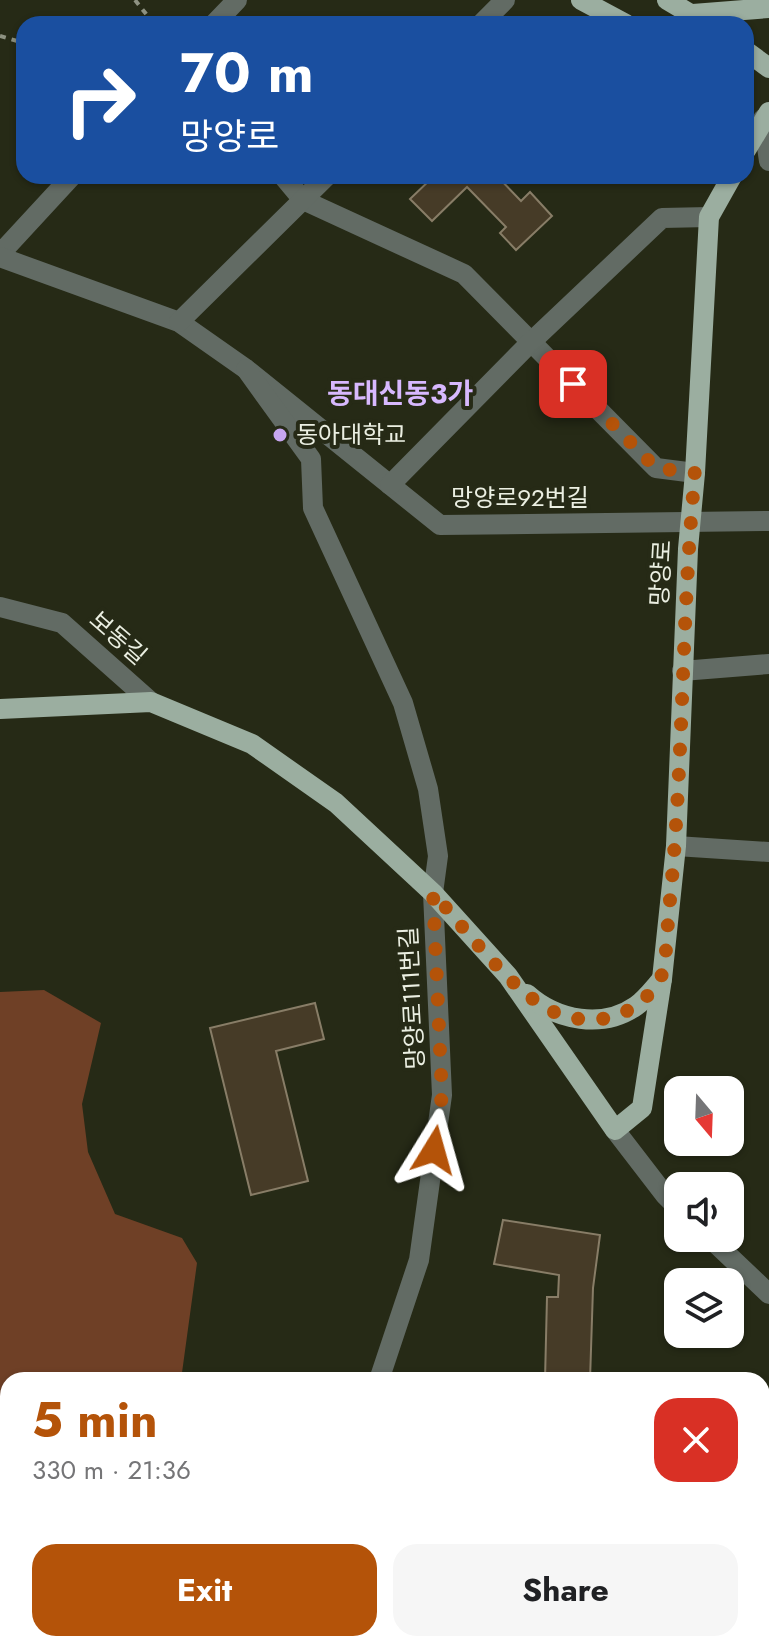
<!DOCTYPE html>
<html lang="en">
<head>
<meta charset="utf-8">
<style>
	:root { --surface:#fff; --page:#f6f6f6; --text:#202124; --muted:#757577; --accent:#b45309 }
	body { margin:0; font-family:Jost,"Noto Sans KR",sans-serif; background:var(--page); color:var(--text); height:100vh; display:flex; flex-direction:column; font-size:30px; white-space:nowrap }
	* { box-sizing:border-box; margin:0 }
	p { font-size:26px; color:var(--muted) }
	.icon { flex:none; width:44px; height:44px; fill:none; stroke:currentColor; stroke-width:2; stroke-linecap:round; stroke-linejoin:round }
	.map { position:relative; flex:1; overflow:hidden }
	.sheet { position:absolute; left:0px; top:1372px; width:770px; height:280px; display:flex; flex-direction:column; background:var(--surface); border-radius:24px 24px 0 0; box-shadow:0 2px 6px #0004 }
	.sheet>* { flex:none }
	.banner { position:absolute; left:16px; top:16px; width:738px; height:168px; border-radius:24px; box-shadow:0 2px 6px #0004; background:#1a4fa0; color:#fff; overflow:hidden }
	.needle { width:52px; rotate:161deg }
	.fabs { position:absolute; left:664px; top:1076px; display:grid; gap:16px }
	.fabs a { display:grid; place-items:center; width:80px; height:80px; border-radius:16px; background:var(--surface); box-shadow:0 2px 6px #0004; font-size:40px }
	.pin { position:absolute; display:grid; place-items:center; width:68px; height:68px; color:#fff; margin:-34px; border-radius:16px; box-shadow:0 4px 12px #0006 }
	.me { position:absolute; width:88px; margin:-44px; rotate:8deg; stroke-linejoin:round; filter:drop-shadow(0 0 6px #0008) }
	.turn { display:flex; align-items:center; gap:28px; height:168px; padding:0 32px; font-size:36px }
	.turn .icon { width:104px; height:104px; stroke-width:2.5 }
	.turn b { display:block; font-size:56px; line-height:68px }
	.round { display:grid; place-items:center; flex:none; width:84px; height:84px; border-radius:24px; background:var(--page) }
	.head { display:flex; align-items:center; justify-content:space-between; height:136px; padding:0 32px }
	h1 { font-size:48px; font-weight:700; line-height:60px; color:var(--accent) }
	.action { display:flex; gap:16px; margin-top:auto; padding:16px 32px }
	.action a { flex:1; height:92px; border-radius:24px; background:var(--accent); color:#fff; font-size:32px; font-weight:700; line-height:92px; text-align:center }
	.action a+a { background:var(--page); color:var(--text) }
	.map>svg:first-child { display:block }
	.forest { fill:#6f4026 }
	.building { fill:#463b27; stroke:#887d67; stroke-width:2 }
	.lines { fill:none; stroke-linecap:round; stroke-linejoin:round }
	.path { stroke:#8e9282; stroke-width:4; stroke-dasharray:6 6; stroke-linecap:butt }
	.minor { stroke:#626b64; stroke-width:20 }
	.major { stroke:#9baea0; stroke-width:20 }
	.route { stroke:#b45309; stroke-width:14; stroke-dasharray:0 25.2 }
	.poi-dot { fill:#c7a6f0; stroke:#262a16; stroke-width:3 }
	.labels { text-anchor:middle; stroke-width:8; stroke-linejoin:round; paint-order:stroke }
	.poi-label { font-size:24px; fill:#ebefe2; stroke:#262a16; text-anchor:start }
	.street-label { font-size:24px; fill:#ebefe2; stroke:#262a16 }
	.quarter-label { font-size:28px; font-weight:bold; fill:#d7b8fe; stroke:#262a16 }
</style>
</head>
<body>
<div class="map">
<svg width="769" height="1652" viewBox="0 0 769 1652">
	<rect width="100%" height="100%" fill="#262a16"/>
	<path class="forest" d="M44,990l57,33 -19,81 6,48 27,62 67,24 15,25 -16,117h-173v264h236v8h-244v-660z"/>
	<g class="building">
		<path d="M434,176h63l24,25 9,-9 22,24 -36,34 -16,-17 6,-6 -39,-40 -35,34 -22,-22z"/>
		<path d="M315,1003l9,36 -48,12 32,130 -57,14 -41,-167z"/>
		<path d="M503,1220l97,15 -7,53 -3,92h-45l2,-83h11l1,-22 -65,-11z"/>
		<path d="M762,1542h7v108h-14v-6h7z"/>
	</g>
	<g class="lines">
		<g class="path">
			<path d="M135,0l19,24"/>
			<path d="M0,36l24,7"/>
		</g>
		<g class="minor">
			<path d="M214,24l23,-24"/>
			<path d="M481,24l24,-24"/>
			<path d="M763,119l6,42"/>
			<path d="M283,176l20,24 161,74 192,194 39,5"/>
			<path d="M0,254l72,-78"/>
			<path d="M0,257l179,65 67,47 194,156 329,-4"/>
			<path d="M179,322l148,-146"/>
			<path d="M246,369l65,90 2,49 90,195 25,86 10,67 -5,37 9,202 -23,165 -40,120"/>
			<path d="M390,485l141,-143 131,-124 47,-1"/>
			<path d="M0,607l62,16 89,79"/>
			<path d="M682,671l87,-7"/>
			<path d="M676,846l93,6"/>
			<path d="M615,1130l50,65 13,13"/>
			<path d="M710,1238l59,56"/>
			<path d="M369,1644l2,8"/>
		</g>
		<g class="major">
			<path d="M581,0l45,24"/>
			<path d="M667,0l37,22"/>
			<path d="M693,14l76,-6"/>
			<path d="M746,51l23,17"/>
			<path d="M746,150l23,-38"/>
			<path d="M0,709l151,-7 101,42 84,59 97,90 75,83 107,154 27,-22 20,-129 14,-133 12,-297 7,-76 14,-256 23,-41"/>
			<path d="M527,994c30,27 76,35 109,12 10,-7 18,-18 26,-27"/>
		</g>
	</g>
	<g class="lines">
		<path class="route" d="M434,1150l8,-55 -9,-202c31,34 84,106 126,121 38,14 78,2 100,-33 8,-12 8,-55 10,-71 15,-145 12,-292 26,-437l-39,-5 -83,-84"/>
	</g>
	<circle class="poi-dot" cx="280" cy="435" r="8"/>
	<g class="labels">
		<g class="poi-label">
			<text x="296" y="443">동아대학교</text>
		</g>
		<g class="street-label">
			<text x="520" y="506">망양로92번길</text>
			<text transform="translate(661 573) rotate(-87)" y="8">망양로</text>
			<text transform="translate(118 638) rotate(41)" y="8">보동길</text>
			<text transform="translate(412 998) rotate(-93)" y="8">망양로111번길</text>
		</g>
		<g class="quarter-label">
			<text x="400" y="403">동대신동3가</text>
		</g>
	</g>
</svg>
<div class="fabs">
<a><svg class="needle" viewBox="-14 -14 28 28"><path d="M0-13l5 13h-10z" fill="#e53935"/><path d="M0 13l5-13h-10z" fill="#757577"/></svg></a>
<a><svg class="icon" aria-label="sound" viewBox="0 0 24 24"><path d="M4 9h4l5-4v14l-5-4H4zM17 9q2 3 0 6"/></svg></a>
<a><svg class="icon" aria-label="layers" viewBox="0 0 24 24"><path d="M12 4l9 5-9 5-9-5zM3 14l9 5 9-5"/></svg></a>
</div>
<div class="pin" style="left:573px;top:384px;background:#d93025"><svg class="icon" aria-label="arrive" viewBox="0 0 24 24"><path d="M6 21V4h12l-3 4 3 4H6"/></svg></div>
<svg class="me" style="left:434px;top:1150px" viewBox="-20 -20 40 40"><path d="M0-17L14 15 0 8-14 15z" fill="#b45309" stroke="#fff" stroke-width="4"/></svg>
<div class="banner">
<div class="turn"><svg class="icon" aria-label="right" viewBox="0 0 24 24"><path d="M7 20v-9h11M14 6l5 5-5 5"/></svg><div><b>70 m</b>망양로</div></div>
</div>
<section class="sheet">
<div class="head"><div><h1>5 min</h1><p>330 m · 21:36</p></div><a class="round" style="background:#d93025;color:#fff"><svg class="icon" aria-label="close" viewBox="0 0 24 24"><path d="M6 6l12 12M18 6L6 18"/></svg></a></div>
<div class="action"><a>Exit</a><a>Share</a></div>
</section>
</div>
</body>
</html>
